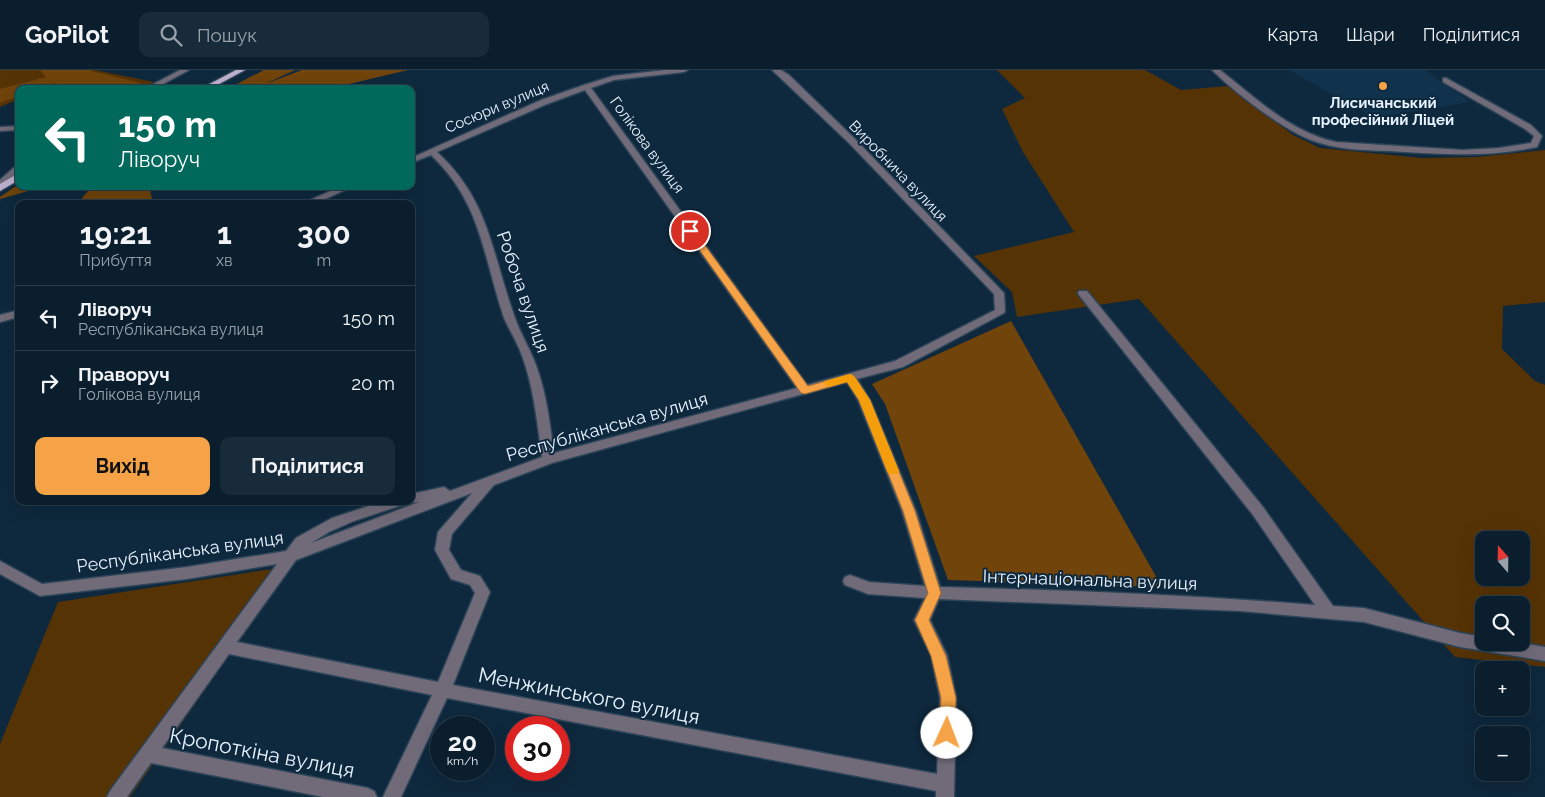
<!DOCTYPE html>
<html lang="uk">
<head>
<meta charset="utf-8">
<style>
	:root { --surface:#0a1e2e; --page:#182b3a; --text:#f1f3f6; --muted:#99a2aa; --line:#2a3c4a; --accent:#f5a346 }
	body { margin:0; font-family:Raleway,sans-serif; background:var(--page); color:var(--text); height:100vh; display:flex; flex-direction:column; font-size:19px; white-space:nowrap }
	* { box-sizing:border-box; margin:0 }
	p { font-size:16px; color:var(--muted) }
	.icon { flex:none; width:28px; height:28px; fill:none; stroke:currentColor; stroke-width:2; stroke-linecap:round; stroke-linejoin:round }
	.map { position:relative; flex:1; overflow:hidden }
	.panel { position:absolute; left:15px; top:130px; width:400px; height:305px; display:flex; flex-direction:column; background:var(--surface); border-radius:10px; box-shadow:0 5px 20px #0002,0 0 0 1px var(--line) }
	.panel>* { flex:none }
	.hud { position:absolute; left:15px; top:15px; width:400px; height:105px; border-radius:10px; box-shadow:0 5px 20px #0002,0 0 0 1px var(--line); background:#00695c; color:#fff; overflow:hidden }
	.needle { width:32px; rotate:340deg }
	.fabs { position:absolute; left:1475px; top:461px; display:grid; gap:10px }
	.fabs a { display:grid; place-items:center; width:55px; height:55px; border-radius:10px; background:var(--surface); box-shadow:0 5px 20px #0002,0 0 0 1px var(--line); font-size:25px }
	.speed { position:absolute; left:430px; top:646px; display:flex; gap:10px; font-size:25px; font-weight:700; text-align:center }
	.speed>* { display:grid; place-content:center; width:65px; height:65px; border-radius:50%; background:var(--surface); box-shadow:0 5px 20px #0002,0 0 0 1px var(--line); line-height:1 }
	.speed small { font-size:12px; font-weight:400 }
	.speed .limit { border:8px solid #d22; background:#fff; color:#111 }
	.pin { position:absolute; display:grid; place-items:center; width:42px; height:42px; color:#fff; margin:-21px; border:2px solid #fff; border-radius:50%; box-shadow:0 1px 5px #0007 }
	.me { position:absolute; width:55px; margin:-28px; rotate:2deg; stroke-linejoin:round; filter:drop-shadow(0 0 4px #0008) }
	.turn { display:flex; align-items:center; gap:18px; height:105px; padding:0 20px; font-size:22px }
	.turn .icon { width:65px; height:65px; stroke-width:2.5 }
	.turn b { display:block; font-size:35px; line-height:42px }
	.eta { display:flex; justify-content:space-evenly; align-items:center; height:85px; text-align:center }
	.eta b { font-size:30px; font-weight:700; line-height:35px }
	.action { display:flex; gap:10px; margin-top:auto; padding:10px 20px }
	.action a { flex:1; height:58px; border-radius:10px; background:var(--accent); color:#111; font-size:20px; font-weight:700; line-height:58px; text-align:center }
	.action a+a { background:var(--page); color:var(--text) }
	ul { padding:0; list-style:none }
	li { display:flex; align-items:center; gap:15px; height:65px; padding:0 20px; border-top:1px solid var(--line) }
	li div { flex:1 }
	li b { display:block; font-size:19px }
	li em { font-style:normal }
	header { display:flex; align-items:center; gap:30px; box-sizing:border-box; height:70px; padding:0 25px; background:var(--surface); border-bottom:1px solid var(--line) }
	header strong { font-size:24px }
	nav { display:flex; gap:28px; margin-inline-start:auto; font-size:18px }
	.search { width:350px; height:45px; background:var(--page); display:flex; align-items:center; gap:12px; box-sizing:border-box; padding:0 18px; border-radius:10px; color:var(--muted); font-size:19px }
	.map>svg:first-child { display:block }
	.built { fill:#10324c }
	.green { fill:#563305; fill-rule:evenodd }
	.forest { fill:#70440b }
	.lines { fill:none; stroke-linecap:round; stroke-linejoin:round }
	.minor-casing { stroke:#2c4458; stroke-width:3 }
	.primary-casing { stroke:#2c4458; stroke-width:3 }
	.minor { fill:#716b79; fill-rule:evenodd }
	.primary { fill:#bdb0cd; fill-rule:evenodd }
	.route { fill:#f5a346; stroke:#9f6a2e }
	.slow { fill:#f59e0b }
	.poi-dot { fill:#f5a346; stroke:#0e283d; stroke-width:2 }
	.labels { text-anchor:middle; stroke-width:4; stroke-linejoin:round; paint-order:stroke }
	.far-poi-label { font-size:15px; font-weight:bold; fill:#e6f2fe; stroke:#0e283d }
	.far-street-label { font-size:15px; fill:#e6f2fe; stroke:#0e283d }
	.street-label { font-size:18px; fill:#e6f2fe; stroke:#0e283d }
	.near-street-label { font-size:21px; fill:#e6f2fe; stroke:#0e283d }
</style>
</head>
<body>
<header>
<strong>GoPilot</strong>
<div class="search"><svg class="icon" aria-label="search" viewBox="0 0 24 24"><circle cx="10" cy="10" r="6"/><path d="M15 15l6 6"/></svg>Пошук</div>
<nav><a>Карта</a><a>Шари</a><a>Поділитися</a></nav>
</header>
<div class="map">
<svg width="1545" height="727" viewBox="0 0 1545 727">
	<rect width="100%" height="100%" fill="#0e283d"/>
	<path class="built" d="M1289,0h136l45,32 -96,16z"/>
	<g class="green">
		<path d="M0,0h66l1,3 28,-3 59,12 -12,7h-77l-13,-4 -9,4h-24v10l-19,8z"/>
		<path d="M997,0h148l36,20 47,-4 65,49 27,13 102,10 55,-1 68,-7v152l-42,4 -1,43 33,32 10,4v282l-90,-10 -316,-358 -122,18 -5,-25 -38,-36 100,-24 -51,-80 -21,-43 23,-11zM1484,470h37v38h-37zM1484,535h37v37h-37z"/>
		<path d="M292,496l-162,231h-130v-53l58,-142z"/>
	</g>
	<g class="forest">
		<path d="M40,0h52l-1,1 50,12 -16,6h-52l-20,-6 -15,6h-19v7l-19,7v-14l46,-12z"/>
		<path d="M264,0h31l-30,14 37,-14h106l-80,19h-101z"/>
		<path d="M19,114v2h130l3,13 -16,5h-59l12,-14h-17l1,-4 -41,4 -32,9v-2z"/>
		<path d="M1011,251l151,266 -214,-7 -63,-176 -13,-20z"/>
	</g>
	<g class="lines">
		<defs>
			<g id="minor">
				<path d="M180,0h9l-35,19h-10z"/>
				<path d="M665,0h23l-4,2 -70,8 -23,8 216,297 88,-24 100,-51 -1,-16 -146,-152 -76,-72h9l8,5 65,63 150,155 1,18 -1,2 -101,54 -46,12 13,21 46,111 24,76c126,3 251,8 375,18l-62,-90 -174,-220 -1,-2 1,-2h8l176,216 70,99 31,2 96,25 24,4v5h33l28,5v14l-85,-14 -96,-25 -124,-11 -301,-12 -9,21 17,35 9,43 -2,99h-18v-6l-489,-93 -46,99h-18l49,-102 -203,-41 -67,94 206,40 6,3 3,6h-54l-172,-34 -24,34h-20l3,-6 167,-227 -90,15 -147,17 -40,-22v-13l42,23 145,-17 99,-16 10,-13 36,-20 52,-17h27v-7l33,-7 6,4 92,-34c-4,-29 -7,-58 -15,-86 -3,-10 -6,-20 -11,-29 -4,-9 -10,-18 -13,-27 -20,-60 -22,-113 -72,-160l-20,8v-5l130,-58 43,-15 29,-9zM585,20l212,298 -243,65c-4,-28 -7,-56 -16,-82 -6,-20 -18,-37 -24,-56 -22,-61 -25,-116 -77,-163l110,-48zM847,312l11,18 44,111 23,75 -56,-4 -19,-7 -5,2 -2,4 2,4 23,9 57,4 -11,22 17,35 9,43 -3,76 -484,-89 37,-93 -10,-16 -19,-6 -12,-20 3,-16 42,-49 58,-22zM472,423l-34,39 -3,18 16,29 19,6 5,8 -37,89 -201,-40 59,-82zM419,432l-108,41 18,-11 25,-11 54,-18z"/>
				<path d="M1212,0h8c36,28 70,62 116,72l127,8 36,-2 32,-5 3,-7 -9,-7 -82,-47v-4h3l85,47 11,11 -5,11c-49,11 -98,7 -148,4 -26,-1 -53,-1 -78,-11 -29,-11 -77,-48 -99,-70z"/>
				<path d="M19,56v4l-19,1v-4z"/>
				<path d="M19,93v8l-19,17v-8z"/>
				<path d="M342,116h12l-40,18h-13z"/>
				<path d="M19,240v7l-19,5v-7z"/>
			</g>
			<g id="primary">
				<path d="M236,0h9l-35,19h-10z"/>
				<path d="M19,103v7l-19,11v-7z"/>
			</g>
		</defs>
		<use href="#minor" class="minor-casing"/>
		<use href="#primary" class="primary-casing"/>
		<use href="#minor" class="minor"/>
		<use href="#primary" class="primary"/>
	</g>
	<path class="route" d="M690,158l3,1 115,157 42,-12 4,2 16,24 45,111 26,82 -12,27 17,36 10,42 -1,35 -3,5 -5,2 -5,-2 -3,-5 2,-35 -10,-42 -16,-36 13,-27 -25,-82 -44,-111 -12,-18 -42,12 -4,-1 -115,-162z"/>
	<path class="slow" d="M850,304l4,2 16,24 29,71 -2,3h-8l-2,-3 -28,-71 -12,-18 -18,5 -5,-3 1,-3z"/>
	<circle class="poi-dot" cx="1383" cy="16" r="5"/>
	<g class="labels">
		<g class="far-poi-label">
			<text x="1383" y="38">Лисичанський<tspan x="1383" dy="17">професійний Ліцей</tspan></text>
		</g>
		<g class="far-street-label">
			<text transform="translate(497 37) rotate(-23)" y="5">Сосюри вулиця</text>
			<text transform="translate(647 75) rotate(54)" y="5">Голікова вулиця</text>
			<text transform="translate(898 101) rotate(46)" y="5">Виробнича вулиця</text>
		</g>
		<g class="street-label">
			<text transform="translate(523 222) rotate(71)" y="6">Робоча вулиця</text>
			<text transform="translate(607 357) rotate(-16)" y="6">Республіканська вулиця</text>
			<text transform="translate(180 482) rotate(-8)" y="6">Республіканська вулиця</text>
			<text transform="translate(1090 510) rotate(2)" y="6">Інтернаціональна вулиця</text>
		</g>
		<g class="near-street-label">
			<text transform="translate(589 626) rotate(11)" y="7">Менжинського вулиця</text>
			<text transform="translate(262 683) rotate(11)" y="7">Кропоткіна вулиця</text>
		</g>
	</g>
</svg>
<div class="fabs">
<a><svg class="needle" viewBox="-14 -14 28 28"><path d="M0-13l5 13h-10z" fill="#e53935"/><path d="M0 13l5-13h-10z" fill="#99a2aa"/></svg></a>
<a><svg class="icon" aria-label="search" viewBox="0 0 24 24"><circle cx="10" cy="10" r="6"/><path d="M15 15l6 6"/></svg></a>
<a>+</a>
<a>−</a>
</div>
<div class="speed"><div>20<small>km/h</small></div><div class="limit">30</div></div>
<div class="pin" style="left:690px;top:161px;background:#d93025"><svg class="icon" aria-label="arrive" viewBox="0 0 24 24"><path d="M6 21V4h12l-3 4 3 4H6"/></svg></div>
<svg class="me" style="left:947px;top:663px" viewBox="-20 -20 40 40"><circle r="19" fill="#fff"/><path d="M0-13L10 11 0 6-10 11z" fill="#f5a346"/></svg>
<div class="hud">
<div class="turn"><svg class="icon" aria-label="left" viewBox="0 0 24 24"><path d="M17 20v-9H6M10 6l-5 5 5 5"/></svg><div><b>150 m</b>Ліворуч</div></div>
</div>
<section class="panel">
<div class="eta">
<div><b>19:21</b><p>Прибуття</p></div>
<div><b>1</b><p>хв</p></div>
<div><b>300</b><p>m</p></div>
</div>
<ul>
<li><svg class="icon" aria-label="left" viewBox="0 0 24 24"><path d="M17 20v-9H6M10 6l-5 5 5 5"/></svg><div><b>Ліворуч</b><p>Республіканська вулиця</p></div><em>150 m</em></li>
<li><svg class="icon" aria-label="right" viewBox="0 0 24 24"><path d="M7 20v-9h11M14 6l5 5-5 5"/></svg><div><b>Праворуч</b><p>Голікова вулиця</p></div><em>20 m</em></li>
</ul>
<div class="action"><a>Вихід</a><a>Поділитися</a></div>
</section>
</div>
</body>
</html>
